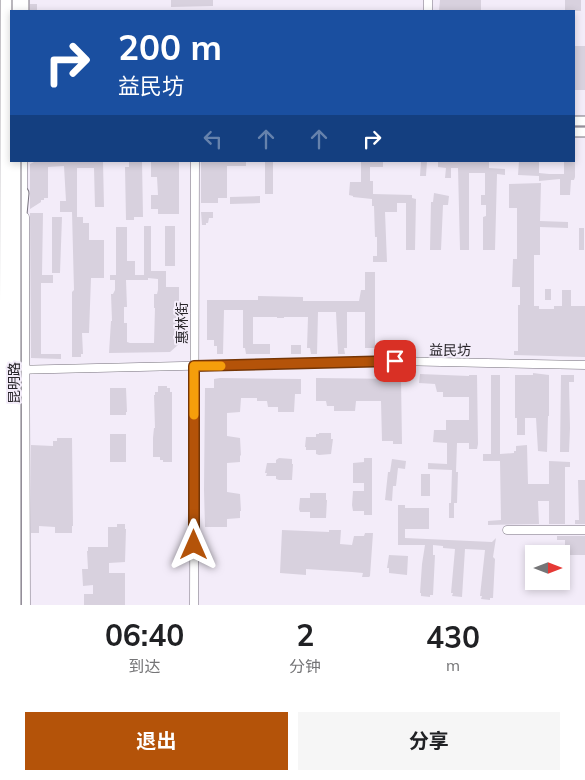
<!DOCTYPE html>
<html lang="zh">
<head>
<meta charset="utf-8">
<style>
	:root { --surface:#fff; --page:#f6f6f6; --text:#202124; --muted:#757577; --accent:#b45309 }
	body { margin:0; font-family:Mulish,"Noto Sans SC",sans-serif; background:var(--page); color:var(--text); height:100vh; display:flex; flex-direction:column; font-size:19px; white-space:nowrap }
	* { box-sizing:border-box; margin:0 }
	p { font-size:16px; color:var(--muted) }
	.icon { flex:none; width:28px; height:28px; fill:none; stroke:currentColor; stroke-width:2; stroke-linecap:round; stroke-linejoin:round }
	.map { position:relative; height:605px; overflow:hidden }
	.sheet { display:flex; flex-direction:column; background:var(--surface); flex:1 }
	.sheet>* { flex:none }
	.hud { position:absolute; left:10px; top:10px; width:565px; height:152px; border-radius:0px; box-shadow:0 2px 8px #0003; background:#1a4fa0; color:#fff; overflow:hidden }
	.needle { width:32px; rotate:90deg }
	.buttons { position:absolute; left:525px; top:545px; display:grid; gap:10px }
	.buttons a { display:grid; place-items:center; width:45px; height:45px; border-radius:0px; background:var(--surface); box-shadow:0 2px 8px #0003; font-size:25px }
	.pin { position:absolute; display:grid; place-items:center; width:42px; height:42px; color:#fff; margin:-21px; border-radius:10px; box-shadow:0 2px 8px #0006 }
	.me { position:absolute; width:55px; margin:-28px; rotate:0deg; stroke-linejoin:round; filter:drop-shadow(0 0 4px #0008) }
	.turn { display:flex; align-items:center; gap:18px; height:105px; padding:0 25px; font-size:22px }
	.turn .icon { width:65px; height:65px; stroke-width:2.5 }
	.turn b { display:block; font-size:35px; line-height:42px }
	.lanes { display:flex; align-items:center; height:48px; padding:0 25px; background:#0003; justify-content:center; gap:25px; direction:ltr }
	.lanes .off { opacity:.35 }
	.eta { display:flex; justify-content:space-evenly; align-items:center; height:85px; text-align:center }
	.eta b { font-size:30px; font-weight:700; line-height:35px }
	.action { display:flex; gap:10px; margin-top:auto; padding:10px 25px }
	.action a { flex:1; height:58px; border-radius:0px; background:var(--accent); color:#fff; font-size:20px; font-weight:700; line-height:58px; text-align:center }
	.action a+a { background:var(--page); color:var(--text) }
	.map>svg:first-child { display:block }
	.building { fill:#d8d1de; fill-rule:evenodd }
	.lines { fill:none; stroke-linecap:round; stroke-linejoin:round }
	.minor-casing { stroke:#76717c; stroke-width:9 }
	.major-casing { stroke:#76717c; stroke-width:11 }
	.highway-casing { stroke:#76717c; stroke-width:13 }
	.minor { stroke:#fff; stroke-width:8 }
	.major { stroke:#fff; stroke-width:9 }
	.highway { stroke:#fff; stroke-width:11 }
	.highway-bridge-casing { stroke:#76717c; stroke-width:13; stroke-linecap:butt }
	.highway-bridge { stroke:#fff; stroke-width:11 }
	.route-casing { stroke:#753606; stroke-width:12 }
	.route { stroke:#b45309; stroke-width:9 }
	.slow { stroke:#f59e0b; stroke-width:9 }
	.labels { text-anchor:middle; stroke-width:4; stroke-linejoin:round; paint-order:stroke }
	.street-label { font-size:14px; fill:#28252a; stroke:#f3ecf9 }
</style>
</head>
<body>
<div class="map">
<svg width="585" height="605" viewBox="0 0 585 605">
	<rect width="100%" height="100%" fill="#f3ecf9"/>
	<g class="building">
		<path d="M171,0h42v6l-42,1z"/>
		<path d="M440,0h41v11h-42z"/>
		<rect x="565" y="0" width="16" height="11"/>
		<rect x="30" y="4" width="7" height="7"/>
		<rect x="574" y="46" width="11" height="44"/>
		<path d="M36,161h67l1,46h-9l-1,-39h-17v49h6v6h6v17h15v38h-13l-2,55h-7l1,21h-2v3h-9v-65l2,-2 -2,-78h-12v-11h6l-2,-35 -16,1v31h-4v2h-3v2l-11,7v-45z"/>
		<path d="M129,161h13l1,56h-9v3h-8l-1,-53h4z"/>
		<path d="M151,161h28v53h-21v-5h-7v-14h7l-1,-18h-6z"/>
		<path d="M201,161h45v5h-19v32h-9v5h-17z"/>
		<rect x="265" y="161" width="8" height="33"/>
		<path d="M361,161h22v6h-13v14h3v13l39,1v3l4,1 -1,51h-9v-47h-9v9h-12l2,50h-14v-6h4v-19h-2l-1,-31h-2v-7l-19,-2v-1l-4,-1 1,-13h11z"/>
		<path d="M421,161h6l-1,15h-6z"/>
		<path d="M438,161h51v7l16,1v6l-8,-1 -2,76h-12v-33l3,-1v-11h-5v-10h4v-22h-16v77h-9l-2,-82h-7v10h-6l1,-10 -8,-1z"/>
		<path d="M519,161h20v12l10,1h15v-13h11v16l-1,3h-3l-1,15h-10v-16l-21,2v-5l-21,-1z"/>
		<path d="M541,183l-1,38 28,1v6l-28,-1v28h-6v51h5v3h15v-3h8v-16h9v16h14v51l-71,-2v-4h4v-46h2v-18h-8l1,-28h4v-51h-8v-24z"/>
		<path d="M434,193l15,3 -1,9h-5l-2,45h-11l1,-48h2z"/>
		<path d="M260,196v7l-30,1v-7z"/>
		<path d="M201,212h12v6h-4l-1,5h-2v2h-4z"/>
		<path d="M30,213h13l-1,62h11v8h-12v71h20v5l-30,-1z"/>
		<path d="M52,217h10l-2,56h-8z"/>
		<path d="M144,226h7v45h15v16h13v57l-9,8 -61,1 2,-32h1l-1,-27h2l2,-4v-10h-5v-5h6v-48h11v34h8v14h9zM148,278l10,1v11l-1,4h-3v14h1l-1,35h-24l-3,-1v-19h-3v-16h3l-1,-27h22z"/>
		<rect x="165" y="226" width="10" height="40"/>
		<rect x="579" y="228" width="5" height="22"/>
		<path d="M365,272h10v76h-10v-36h-18v36h-3l1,6h-7l-2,-42h-18l-1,42h-6l-1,-6h-3l1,-31h-24v1h-7v-1h-24v27h17v10h-24l-1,-6h-2v-38h-19l-1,44h-6v-8h-3v-6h-7v-40h51v-4l45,1v4h56l2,-11h4z"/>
		<rect x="545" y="289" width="6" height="11"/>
		<rect x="291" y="345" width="10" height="9"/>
		<path d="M533,373l16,2v41h-1l-1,36 -9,-1 -2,-33h-11v17h-8v-17h-2v-43h18z"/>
		<path d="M420,374l49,2v-1h8l1,69 -1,5h-8v-6h-12l-1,29h2l-1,31h-6l1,-33 -24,-1v-6l19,1v-21l-14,-1 1,-12h12v-10h23v-23h-26v-5h-6l-2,-8 -16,-1z"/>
		<path d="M491,375h9v79l14,-1v-2h2v-5l11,-1 1,39h21v-23l21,1v5h-5v57h-16v-23h-11l1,23 -51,1v-4l13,-1 -1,-59h-17v-7h8z"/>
		<path d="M561,375h13v7h-5l1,46 -1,24h-9z"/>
		<path d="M220,378l81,1v15h-6l-1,18h-16v-5h-10l-1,-6h-10v-3h-16l-1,14 -13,1v23l13,2 1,18 -1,-1v7l-13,1v29l13,2 1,17h-1v7l-13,1v8h-22l-1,-37 1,-102h9v-9z"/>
		<path d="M316,378l85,1 1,65h-9v-3h-11l-1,-40h-25l-1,10h-21v-5h-7l-1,-5h-10z"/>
		<path d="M158,386h9v2h3v4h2v70h-9v-2h-3v-3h-7v-19l1,-10h1l-1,-33h1v-3h3z"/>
		<path d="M110,388h16l1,24h-1v3h-16z"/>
		<path d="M319,433h12v6h2l-2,15 -12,1 -3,-1v-4h-10v-3h-1l1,-10h10v-3h3z"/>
		<rect x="110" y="434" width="16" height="28"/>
		<path d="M57,438h15l1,88h-1v7h-17v-6l-16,-1v7h-8v-88l22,1v-5h4z"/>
		<path d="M279,458l13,1v5h1l-1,16h-13l-3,-1v-3h-10l1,-3h-2l2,-10h9v-3z"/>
		<path d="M364,458h8v57h-8v-4h-11l-1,-6 1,-14h11v-8h-11v-20l11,-1z"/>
		<path d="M392,459l14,2 -1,8 -7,-1 -2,18h-3l-1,15 -7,-1 3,-28h2z"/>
		<rect x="421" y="474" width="9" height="22"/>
		<path d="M578,480h7v44h-10v-4h4z"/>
		<path d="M310,493h16v7h1l-1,18h-16v-6h-10l-1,-3 1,-11h10z"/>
		<rect x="449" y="503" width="5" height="15"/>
		<path d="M398,505h7v3h24v21h-24v9l87,4 4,-4 -3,19 2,2 -2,39h-3v2l-9,-1 1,-3h-2l5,-46 -20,-1 -3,48 -10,-1 1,-3h-2l4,-44 -12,-1v-2l-10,-1v10h2l-2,40h-3v2l-9,-1v-3h-1l2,-29 3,-19h-27z"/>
		<path d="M117,524h8v5h1l-1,33 -16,1v10h16v32h-41v-11h9v-9l-10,1 -1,-17h6l-1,-18h1v-4h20v-20h9z"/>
		<path d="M282,530l47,2v-2h12l-1,14 12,1 2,-9h10l1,-3h8l-3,43 -1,1h-7l1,-4 -11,-1 -46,-3v6l-26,-2z"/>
		<path d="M557,536h28v19h-20v-15h-8z"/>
		<path d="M389,555l19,1 -1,19 -18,-2v-5h-2z"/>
	</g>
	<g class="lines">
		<defs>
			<g id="minor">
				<path d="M428,11v-11"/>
				<path d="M23,161v35"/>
				<path d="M25,217l1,388"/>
				<path d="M12,370l383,-9 190,4"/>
				<path d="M507,530h78"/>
				<path d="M194,605l1,-444"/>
			</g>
			<g id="major">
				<path d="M574,121h11"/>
				<path d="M574,132h11"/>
			</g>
			<g id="highway">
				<path d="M15,0v11"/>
				<path d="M23,11v-11"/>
				<path d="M20,225l3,-32"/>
			</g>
		</defs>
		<use href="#minor" class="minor-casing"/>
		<use href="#major" class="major-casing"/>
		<use href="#highway" class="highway-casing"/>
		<use href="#minor" class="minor"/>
		<use href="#major" class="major"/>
		<use href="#highway" class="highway"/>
		<defs>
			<g id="highway-bridge">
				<path d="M15,161v444"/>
				<path d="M5,605l1,-605"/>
			</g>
		</defs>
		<use href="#highway-bridge" class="highway-bridge-casing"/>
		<use href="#highway-bridge" class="highway-bridge"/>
	</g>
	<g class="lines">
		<defs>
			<path id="route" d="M194,545v-179l201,-5"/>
		</defs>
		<use href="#route" class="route-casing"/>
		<use href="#route" class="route"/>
		<path class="slow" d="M194,415v-49h27"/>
	</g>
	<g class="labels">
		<g class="street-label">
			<text transform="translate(182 323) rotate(-90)" y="5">惠林街</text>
			<text transform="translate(450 350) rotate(1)" y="5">益民坊</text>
			<text transform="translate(14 383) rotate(-90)" y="5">昆明路</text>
		</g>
	</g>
</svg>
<div class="buttons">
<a><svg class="needle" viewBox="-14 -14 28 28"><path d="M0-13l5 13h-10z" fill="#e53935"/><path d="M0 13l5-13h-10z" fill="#757577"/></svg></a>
</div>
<div class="pin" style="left:395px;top:361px;background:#d93025"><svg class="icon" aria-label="arrive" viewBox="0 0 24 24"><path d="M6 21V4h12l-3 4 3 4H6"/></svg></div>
<svg class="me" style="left:194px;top:545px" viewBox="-20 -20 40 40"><path d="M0-17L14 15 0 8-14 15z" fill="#b45309" stroke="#fff" stroke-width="4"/></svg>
<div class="hud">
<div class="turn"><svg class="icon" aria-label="right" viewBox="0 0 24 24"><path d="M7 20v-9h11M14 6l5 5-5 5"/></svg><div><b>200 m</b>益民坊</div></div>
<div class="lanes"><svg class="icon off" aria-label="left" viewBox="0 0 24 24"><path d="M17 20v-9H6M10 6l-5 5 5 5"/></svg><svg class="icon off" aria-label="ahead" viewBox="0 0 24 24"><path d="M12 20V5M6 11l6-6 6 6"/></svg><svg class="icon off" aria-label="ahead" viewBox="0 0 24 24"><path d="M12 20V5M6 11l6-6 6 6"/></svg><svg class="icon" aria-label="right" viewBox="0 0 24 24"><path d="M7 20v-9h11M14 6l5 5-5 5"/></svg></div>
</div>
</div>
<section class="sheet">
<div class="eta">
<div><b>06:40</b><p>到达</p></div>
<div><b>2</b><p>分钟</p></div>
<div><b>430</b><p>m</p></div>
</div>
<div class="action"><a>退出</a><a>分享</a></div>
</section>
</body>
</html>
